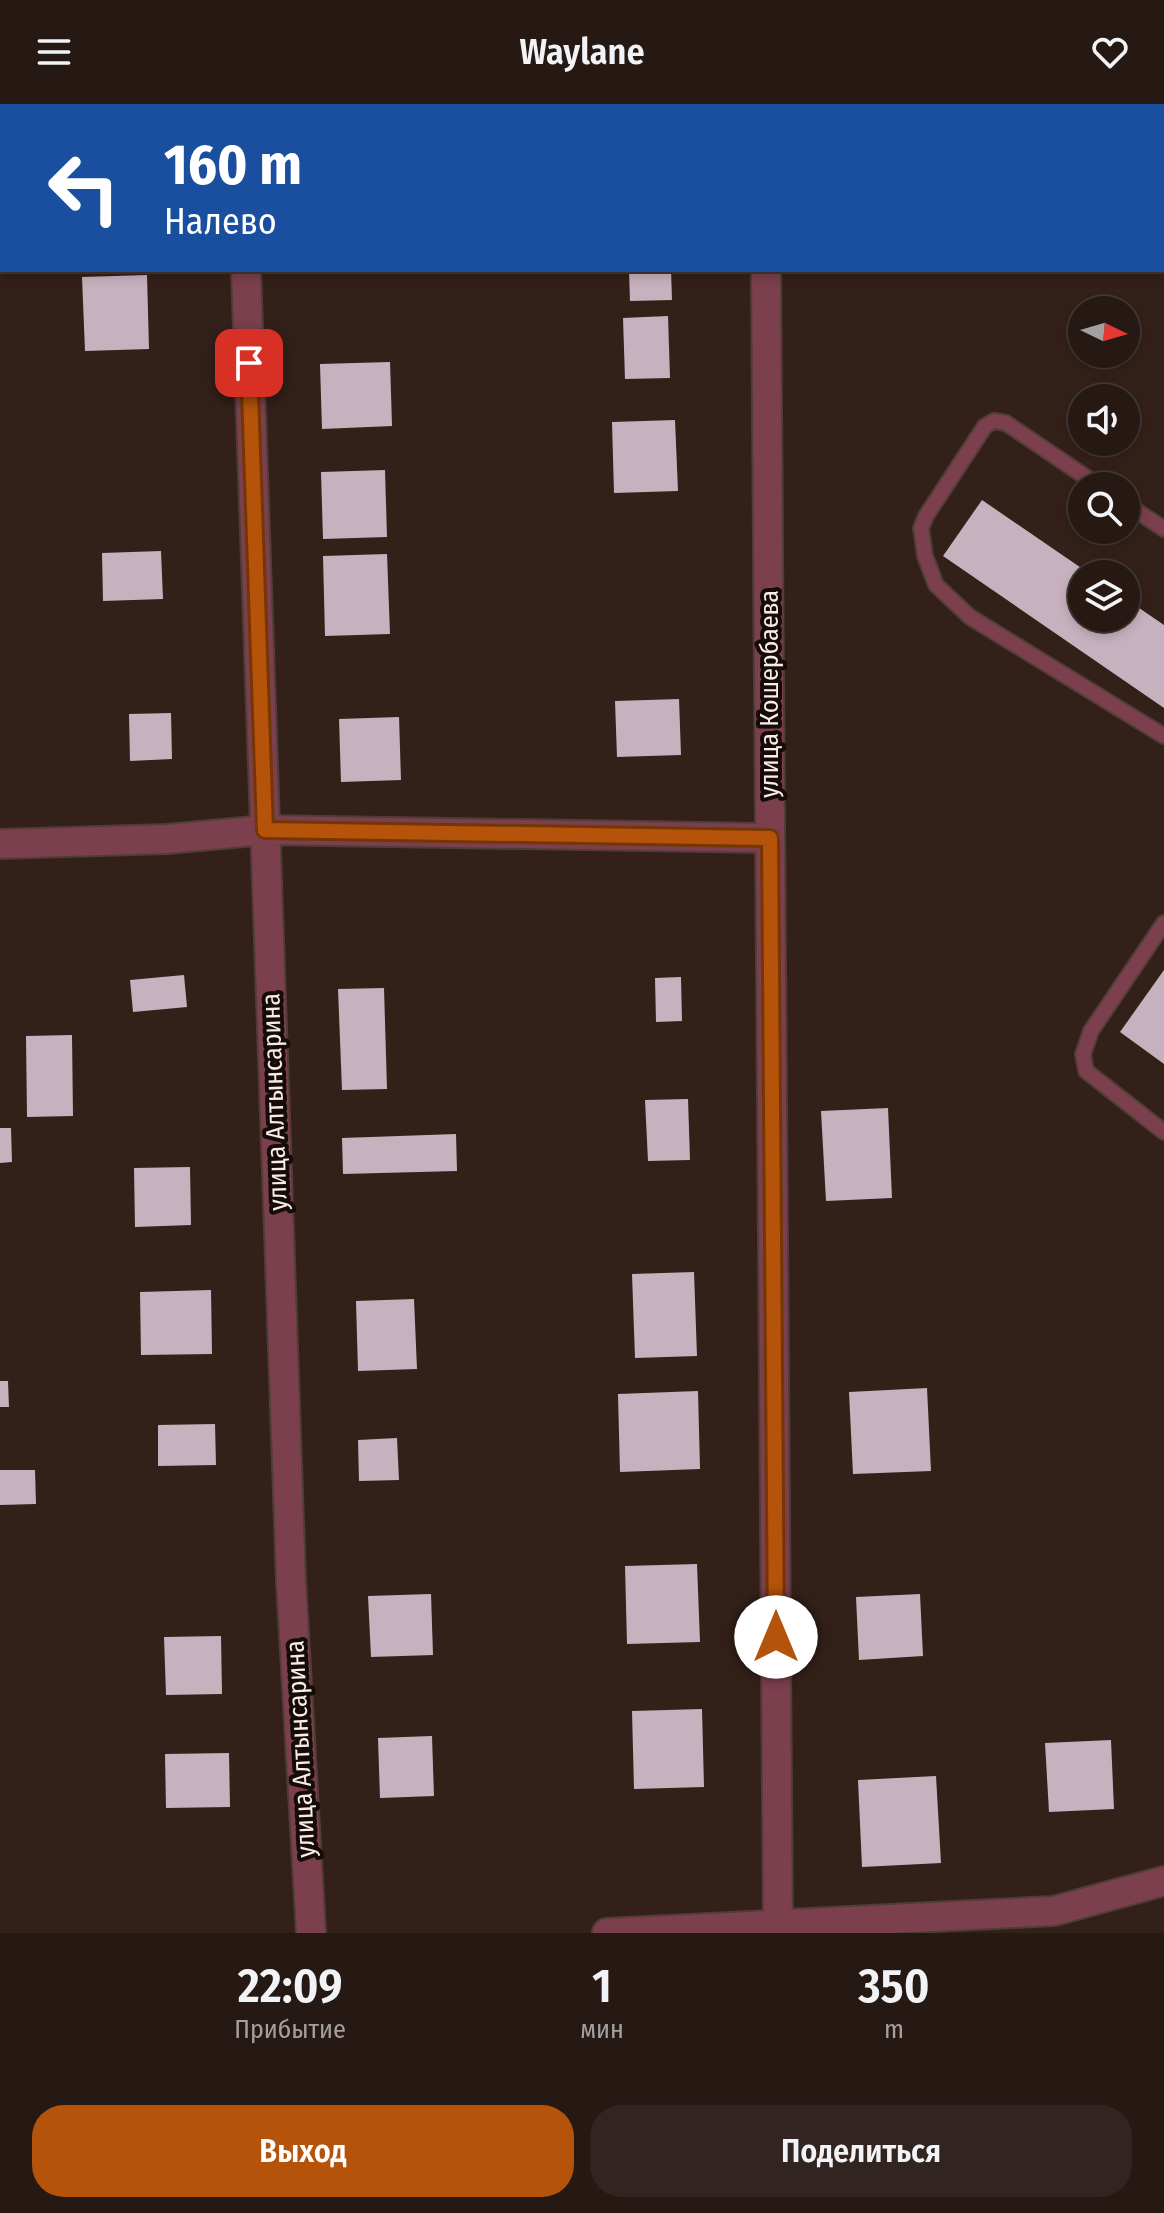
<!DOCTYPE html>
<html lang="ru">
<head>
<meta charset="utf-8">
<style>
	:root { --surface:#261813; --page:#322521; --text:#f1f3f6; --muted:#a4a0a0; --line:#423733; --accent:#b45309 }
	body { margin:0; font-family:"Fira Sans Condensed",sans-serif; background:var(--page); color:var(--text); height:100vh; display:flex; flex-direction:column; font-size:30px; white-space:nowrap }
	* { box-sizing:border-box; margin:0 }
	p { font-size:26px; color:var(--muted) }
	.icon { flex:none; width:44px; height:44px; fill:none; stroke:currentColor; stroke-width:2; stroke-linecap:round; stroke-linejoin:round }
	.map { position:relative; height:1829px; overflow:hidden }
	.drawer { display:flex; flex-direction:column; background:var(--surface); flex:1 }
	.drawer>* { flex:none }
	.banner { position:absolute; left:0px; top:0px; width:1164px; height:168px; box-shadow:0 4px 12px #0003,0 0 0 2px var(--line); background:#1a4fa0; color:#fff; overflow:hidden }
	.needle { width:52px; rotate:95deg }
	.tools { position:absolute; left:1068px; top:192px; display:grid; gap:16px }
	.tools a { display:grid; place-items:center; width:72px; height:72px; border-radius:50%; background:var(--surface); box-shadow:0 4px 12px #0003,0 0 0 2px var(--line); font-size:40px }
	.pin { position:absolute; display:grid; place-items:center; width:68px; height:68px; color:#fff; margin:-34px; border-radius:16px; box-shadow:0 4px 12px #0006 }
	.me { position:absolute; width:88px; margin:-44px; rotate:0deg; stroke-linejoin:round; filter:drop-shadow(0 0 6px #0008) }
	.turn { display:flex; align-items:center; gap:28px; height:168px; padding:0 32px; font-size:36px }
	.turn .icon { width:104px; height:104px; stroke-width:2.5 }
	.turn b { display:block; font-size:56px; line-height:68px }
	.eta { display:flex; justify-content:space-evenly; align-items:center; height:136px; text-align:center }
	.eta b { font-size:48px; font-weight:600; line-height:56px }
	.cta { display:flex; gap:16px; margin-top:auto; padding:16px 32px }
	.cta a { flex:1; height:92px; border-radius:32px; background:var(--accent); color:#fff; font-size:32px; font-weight:600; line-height:92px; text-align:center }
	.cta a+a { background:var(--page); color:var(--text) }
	header { display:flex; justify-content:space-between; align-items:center; height:104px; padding:0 32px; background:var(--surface); font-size:36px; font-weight:600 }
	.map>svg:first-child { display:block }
	.building { fill:#c7b1bf }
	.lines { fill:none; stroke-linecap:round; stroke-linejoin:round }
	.lane-casing { stroke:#4f3d36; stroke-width:18 }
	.street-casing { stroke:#4f3d36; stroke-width:32 }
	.lane { stroke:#7b3f4e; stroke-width:14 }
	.street { stroke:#7b3f4e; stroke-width:28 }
	.route-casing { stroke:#753606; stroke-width:20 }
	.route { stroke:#b45309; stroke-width:14 }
	.labels { text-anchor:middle; stroke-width:8; stroke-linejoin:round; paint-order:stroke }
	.street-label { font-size:26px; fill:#f9ece6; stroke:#150c09 }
</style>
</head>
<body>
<header><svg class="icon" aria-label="menu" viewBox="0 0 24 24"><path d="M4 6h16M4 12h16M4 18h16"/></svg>Waylane<svg class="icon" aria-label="heart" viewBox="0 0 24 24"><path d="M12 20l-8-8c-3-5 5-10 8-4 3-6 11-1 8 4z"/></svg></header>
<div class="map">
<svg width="1164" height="1829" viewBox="0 0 1164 1829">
	<rect width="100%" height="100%" fill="#332019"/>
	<g class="building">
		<path d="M629,166h42l1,30 -42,1z"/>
		<path d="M147,171l2,74 -64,2 -3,-74z"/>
		<path d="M668,212l2,62 -45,1 -2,-61z"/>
		<path d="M390,258l2,64 -70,3 -2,-65z"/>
		<path d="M675,316l3,71 -64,2 -2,-71z"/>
		<path d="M385,366l2,67 -64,2 -2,-67z"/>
		<path d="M982,396l108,74h-8v44h44v-19l38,26v83l-221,-152z"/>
		<path d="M161,447l2,48 -60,2 -1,-48z"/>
		<path d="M387,450l3,80 -65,2 -2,-80z"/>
		<path d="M679,595l2,56 -64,2 -2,-56z"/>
		<path d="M171,609l1,46 -42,2 -1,-47z"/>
		<path d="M399,613l2,63 -60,2 -2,-63z"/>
		<path d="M1164,866v94l-44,-32z"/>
		<path d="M184,871l3,32 -54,5 -3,-32z"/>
		<path d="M681,873l1,44 -26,1 -1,-44z"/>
		<path d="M384,884l3,101 -45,1 -4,-101z"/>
		<path d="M72,931l1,81 -46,1 -1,-81z"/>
		<path d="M688,995l2,61 -42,1 -3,-61z"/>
		<path d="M888,1004l4,90 -66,3 -5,-90z"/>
		<path d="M0,1024h11l1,34 -12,1z"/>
		<path d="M456,1030l1,37 -114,3 -1,-36z"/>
		<path d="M190,1063l1,58 -56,2 -1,-59z"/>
		<path d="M694,1168l3,84 -62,2 -3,-84z"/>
		<path d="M211,1186l1,64 -71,1 -1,-63z"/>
		<path d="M414,1195l3,70 -59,2 -2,-70z"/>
		<path d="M0,1277h8l1,26h-9z"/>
		<path d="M927,1284l4,83 -78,3 -4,-82z"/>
		<path d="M698,1287l2,78 -80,3 -2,-78z"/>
		<path d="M215,1320l1,41 -58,1v-41z"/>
		<path d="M397,1334l2,42 -40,1 -1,-41z"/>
		<path d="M0,1366h35l1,34 -36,1z"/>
		<path d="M697,1460l3,78 -73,2 -2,-78z"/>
		<path d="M431,1490l2,61 -62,2 -3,-61z"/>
		<path d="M920,1490l3,62 -64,4 -3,-63z"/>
		<path d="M221,1532l1,58 -56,1 -2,-58z"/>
		<path d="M702,1605l2,78 -70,2 -2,-78z"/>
		<path d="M432,1632l2,60 -54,2 -2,-60z"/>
		<path d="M1111,1636l3,69 -65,3 -4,-69z"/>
		<path d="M229,1649l1,54 -64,1 -1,-54z"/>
		<path d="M936,1672l5,87 -79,4 -4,-87z"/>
	</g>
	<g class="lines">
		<defs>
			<g id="lane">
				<path d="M1099,382l-93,-63 -12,-2 -9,5 -59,90 -5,12 4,28 11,29 34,32 194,119"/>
				<path d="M1126,400l38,25"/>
				<path d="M1164,819l-73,108 -8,23 3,17 78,61"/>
			</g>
			<g id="street">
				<path d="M240,0v2"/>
				<path d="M765,0v2"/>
				<path d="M246,166l45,1311 20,352"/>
				<path d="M766,166l12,1663"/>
				<path d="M0,740l167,-5 98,-9 505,8"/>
				<path d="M607,1829l447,-22 110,-30"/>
			</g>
		</defs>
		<use href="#lane" class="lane-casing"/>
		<use href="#street" class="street-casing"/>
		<use href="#lane" class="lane"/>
		<use href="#street" class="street"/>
	</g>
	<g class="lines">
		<defs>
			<path id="route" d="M249,259l16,467 505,8 6,799"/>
		</defs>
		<use href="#route" class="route-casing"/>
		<use href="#route" class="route"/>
	</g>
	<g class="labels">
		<g class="street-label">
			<text transform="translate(769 590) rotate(-90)" y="9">улица Кошербаева</text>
			<text transform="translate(274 998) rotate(-92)" y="9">улица Алтынсарина</text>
			<text transform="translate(300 1645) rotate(-93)" y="9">улица Алтынсарина</text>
		</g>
	</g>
</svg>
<div class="tools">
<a><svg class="needle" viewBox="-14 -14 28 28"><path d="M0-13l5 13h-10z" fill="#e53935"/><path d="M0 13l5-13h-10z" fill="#a4a0a0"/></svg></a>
<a><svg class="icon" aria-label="sound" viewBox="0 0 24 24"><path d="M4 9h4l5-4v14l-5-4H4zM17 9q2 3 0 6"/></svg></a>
<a><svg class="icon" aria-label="search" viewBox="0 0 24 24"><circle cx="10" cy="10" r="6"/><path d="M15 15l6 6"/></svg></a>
<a><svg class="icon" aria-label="layers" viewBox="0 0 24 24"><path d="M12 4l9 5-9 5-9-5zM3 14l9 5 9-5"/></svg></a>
</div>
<div class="pin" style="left:249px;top:259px;background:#d93025"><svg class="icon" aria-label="arrive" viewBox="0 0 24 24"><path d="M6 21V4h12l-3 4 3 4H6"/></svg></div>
<svg class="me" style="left:776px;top:1533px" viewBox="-20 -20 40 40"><circle r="19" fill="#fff"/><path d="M0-13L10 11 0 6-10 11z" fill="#b45309"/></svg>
<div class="banner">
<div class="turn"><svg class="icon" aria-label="left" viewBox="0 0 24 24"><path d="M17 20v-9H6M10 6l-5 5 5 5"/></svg><div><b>160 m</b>Налево</div></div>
</div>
</div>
<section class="drawer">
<div class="eta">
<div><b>22:09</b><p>Прибытие</p></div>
<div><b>1</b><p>мин</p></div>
<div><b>350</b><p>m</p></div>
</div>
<div class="cta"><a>Выход</a><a>Поделиться</a></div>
</section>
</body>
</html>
